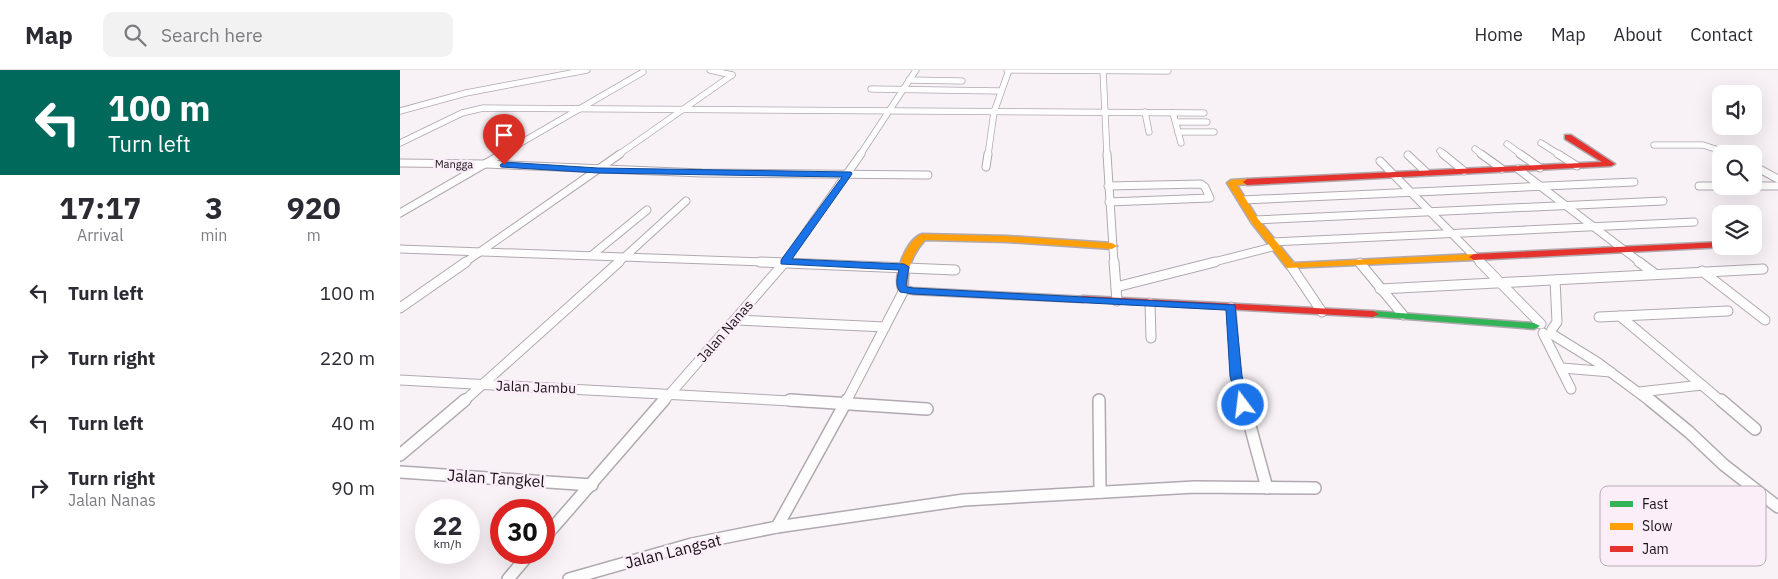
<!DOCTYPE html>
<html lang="en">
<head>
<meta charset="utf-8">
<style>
	:root { --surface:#fff; --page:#f2f2f3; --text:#2b2b33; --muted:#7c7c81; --line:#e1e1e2 }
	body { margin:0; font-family:"IBM Plex Sans",sans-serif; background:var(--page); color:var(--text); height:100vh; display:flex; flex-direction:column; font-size:19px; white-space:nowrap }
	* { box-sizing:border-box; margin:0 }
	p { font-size:16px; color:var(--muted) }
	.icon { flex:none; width:28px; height:28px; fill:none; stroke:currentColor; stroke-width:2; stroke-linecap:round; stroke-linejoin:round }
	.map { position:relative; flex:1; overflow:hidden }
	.details { display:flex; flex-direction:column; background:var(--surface); width:400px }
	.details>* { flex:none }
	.top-card { background:#00695c; color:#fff; overflow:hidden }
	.controls { position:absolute; left:1312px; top:15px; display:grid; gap:10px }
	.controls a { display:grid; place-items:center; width:50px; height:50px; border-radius:10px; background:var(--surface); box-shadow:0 5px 20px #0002; font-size:25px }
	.speed { position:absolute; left:15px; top:429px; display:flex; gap:10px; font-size:25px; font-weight:700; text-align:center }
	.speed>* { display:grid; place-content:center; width:65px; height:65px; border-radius:50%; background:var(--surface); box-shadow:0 5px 20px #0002; line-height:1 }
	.speed small { font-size:12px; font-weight:400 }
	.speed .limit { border:8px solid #d22; background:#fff; color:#111 }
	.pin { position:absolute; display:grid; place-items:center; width:42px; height:42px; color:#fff; margin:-51px -21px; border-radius:50% 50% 50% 0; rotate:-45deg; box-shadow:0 0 5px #0007 }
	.pin .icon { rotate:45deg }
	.me { position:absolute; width:55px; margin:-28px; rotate:345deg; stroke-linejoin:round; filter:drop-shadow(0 0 4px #0008) }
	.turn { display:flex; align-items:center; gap:18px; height:105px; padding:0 25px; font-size:22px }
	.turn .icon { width:65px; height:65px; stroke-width:2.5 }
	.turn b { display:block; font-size:35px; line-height:42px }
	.eta { display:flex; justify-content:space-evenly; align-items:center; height:85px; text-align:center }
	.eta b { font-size:30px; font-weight:800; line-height:35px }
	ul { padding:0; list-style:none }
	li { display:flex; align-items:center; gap:15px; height:65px; padding:0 25px }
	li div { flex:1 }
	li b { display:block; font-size:19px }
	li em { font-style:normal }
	header { display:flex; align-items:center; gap:30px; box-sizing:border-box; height:70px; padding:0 25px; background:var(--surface); border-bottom:1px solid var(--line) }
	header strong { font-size:24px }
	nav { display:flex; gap:28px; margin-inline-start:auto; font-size:18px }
	.search { width:350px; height:45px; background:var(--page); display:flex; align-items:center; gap:12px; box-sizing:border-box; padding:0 18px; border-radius:10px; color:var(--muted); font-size:19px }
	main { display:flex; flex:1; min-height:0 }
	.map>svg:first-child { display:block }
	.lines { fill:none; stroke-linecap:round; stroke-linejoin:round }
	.street-far3-casing { stroke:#b0a9af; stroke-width:7 }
	.street-far2-casing { stroke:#b0a9af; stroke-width:9 }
	.street-far1-casing { stroke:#b0a9af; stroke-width:11 }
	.street-casing { stroke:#b0a9af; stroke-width:14 }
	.fast-casing { stroke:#b0a9af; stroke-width:3 }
	.slow-casing { stroke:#b0a9af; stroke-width:3 }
	.jam-casing { stroke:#b0a9af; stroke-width:3 }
	.street-far3 { stroke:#fefdfe; stroke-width:5.5 }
	.street-far2 { stroke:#fefdfe; stroke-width:7 }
	.street-far1 { stroke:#fefdfe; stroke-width:9 }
	.street { stroke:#fefdfe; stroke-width:11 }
	.fast { fill:#30b455; fill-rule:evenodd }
	.slow { fill:#ff9f0a; fill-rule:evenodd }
	.jam { fill:#e5322d; fill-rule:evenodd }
	.route { fill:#1a73e8; stroke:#114b97 }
	.labels { text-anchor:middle; stroke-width:5; stroke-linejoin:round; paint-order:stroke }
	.far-street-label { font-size:11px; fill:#1a1218; stroke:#fceef9 }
	.street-label { font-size:14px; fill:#1a1218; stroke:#fceef9 }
	.near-street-label { font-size:16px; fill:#1a1218; stroke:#fceef9 }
	.key { fill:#fceef9; stroke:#b8acb6; stroke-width:1 }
	.key-label { font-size:14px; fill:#1a1218 }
</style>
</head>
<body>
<header>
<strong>Map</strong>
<div class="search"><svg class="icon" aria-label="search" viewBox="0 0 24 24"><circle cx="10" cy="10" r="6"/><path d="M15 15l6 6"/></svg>Search here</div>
<nav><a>Home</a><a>Map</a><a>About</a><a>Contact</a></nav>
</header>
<main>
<section class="details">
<div class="top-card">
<div class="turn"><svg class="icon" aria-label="left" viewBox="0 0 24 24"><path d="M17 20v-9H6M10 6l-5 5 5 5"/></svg><div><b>100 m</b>Turn left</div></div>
</div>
<div class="eta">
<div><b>17:17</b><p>Arrival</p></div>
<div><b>3</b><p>min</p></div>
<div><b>920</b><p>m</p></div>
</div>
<ul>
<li><svg class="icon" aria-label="left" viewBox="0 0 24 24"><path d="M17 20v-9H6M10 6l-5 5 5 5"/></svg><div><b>Turn left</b></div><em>100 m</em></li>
<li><svg class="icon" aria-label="right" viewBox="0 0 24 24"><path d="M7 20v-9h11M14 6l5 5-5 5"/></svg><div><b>Turn right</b></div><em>220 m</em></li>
<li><svg class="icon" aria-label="left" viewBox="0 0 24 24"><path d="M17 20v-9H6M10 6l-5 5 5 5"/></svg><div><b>Turn left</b></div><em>40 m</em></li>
<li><svg class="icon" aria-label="right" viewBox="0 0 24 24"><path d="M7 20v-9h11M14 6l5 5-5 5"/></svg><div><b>Turn right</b><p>Jalan Nanas</p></div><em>90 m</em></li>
</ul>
</section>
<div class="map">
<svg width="1378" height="509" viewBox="0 0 1378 509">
	<rect width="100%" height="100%" fill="#f8f2f7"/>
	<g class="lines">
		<defs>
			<g id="street-far3">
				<path d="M310,0l22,5"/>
				<path d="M607,0l161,1"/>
				<path d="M703,0l4,85"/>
				<path d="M509,10l53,1"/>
				<path d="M471,19l130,2"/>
				<path d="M0,41l66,-18 121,-23"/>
				<path d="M745,42l4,20"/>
				<path d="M773,43l8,30"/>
				<path d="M776,52h31"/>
				<path d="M778,62h36"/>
				<path d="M0,73l62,-30 21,-5 721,5"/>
				<path d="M1141,73l19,12"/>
				<path d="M1107,74l15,11"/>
				<path d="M1254,75h49l28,9"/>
				<path d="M1075,79l8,6"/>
				<path d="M1040,81l5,4"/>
				<path d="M100,85l143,-83"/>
				<path d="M218,85l114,-80"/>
				<path d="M460,85l56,-85"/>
				<path d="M588,85l6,-43 15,-42"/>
			</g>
			<g id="street-far2">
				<path d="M707,84l7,109"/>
				<path d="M1043,84l21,17"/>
				<path d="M1081,84l21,15"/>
				<path d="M1120,84l20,14"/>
				<path d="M1158,84l19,12"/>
				<path d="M1008,85l18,17"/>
				<path d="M980,91l101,102"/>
				<path d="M0,93l85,1 217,9 226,2"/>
				<path d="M1354,96l24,13"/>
				<path d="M586,97l2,-13"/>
				<path d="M1118,99l123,94"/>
				<path d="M708,116l93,-2 4,3 5,11 -101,4"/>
				<path d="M1299,116h22"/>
				<path d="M1354,116h24"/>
				<path d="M842,130l392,-18"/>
				<path d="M0,143l102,-59"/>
				<path d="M854,150l409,-19"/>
				<path d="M872,172l422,-20"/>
				<path d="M0,179l390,14"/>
				<path d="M192,185l55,-45"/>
				<path d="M64,193l156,-109"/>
				<path d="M218,193l68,-62"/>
				<path d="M384,193l77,-109"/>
				<path d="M810,193l66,-17"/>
			</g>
			<g id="street-far1">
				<path d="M360,192l195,8"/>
				<path d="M714,192l3,39"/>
				<path d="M1080,192l61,62"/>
				<path d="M1239,192l16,12"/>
				<path d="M960,193l43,52"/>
				<path d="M891,196l31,46"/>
				<path d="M1302,201l63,49"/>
				<path d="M716,217l99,-25"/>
				<path d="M980,219l383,-20"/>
				<path d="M750,233l1,35"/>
				<path d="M831,237l5,69 7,26"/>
				<path d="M0,238l66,-46"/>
				<path d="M1220,246l82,69"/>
				<path d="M1199,247l129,-6"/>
				<path d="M336,250l149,7"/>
				<path d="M1152,259l5,-7 -2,-42"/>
				<path d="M1143,263l28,56"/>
				<path d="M1150,263l47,29 54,40"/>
				<path d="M1162,298l49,4"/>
				<path d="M0,310l410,22"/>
				<path d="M1239,322l63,-7 20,17"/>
				<path d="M63,332l156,-140"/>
				<path d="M263,332l122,-140"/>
				<path d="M446,332l58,-112"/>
			</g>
			<g id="street">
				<path d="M390,330l137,9"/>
				<path d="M699,330l1,92"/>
				<path d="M843,330l24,88"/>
				<path d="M1250,330l39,32 35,33 54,42"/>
				<path d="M1321,330l34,29"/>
				<path d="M0,385l65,-55"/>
				<path d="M0,402l192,13"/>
				<path d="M377,457l70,-127"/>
				<path d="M144,468l120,-138"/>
				<path d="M108,509l23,-27"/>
				<path d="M169,509l123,-35 85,-17 187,-27 231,-13 120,1"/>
			</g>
			<path id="fast" d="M973,241l161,12 6,3 -6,3 -165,-13 -2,-2z"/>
			<g id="slow">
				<path d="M847,109l3,1v4l-13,1 21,34 36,44 180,-9 5,3 -5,3 -187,8 -36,-46 -24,-39 4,-3z"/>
				<path d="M522,164l85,2 105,7 5,3 -5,3 -105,-7 -82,-2c-12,13 -19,30 -17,47l5,1 174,9 1,2 -1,2 -4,1 -170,-8 -14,-3c-7,-15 7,-51 23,-57z"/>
			</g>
			<g id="jam">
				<path d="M1165,65h6l44,29 -4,2 -364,19 -4,-3 4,-3 355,-17 -37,-23z"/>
				<path d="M1321,172v4l3,1 -250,13 -5,-3 5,-3z"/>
				<path d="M683,226l290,15 6,3 -6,3 -294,-16 -1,-2 1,-2z"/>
			</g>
		</defs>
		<use href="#street-far3" class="street-far3-casing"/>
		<use href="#street-far2" class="street-far2-casing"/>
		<use href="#street-far1" class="street-far1-casing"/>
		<use href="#street" class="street-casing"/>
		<use href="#fast" class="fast-casing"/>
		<use href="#slow" class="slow-casing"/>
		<use href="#jam" class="jam-casing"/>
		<use href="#street-far3" class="street-far3"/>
		<use href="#street-far2" class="street-far2"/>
		<use href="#street-far1" class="street-far1"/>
		<use href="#street" class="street"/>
		<use href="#fast" class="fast"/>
		<use href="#slow" class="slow"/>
		<use href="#jam" class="jam"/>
	</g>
	<path class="route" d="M104,92l94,6 253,4 1,2 -60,85 112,5 5,3 -3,18 1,2 6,1 322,17 7,71 8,29 -2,3h-9l-2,-3 -7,-29 -4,-66 -313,-16 -13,-2c-5,-8 -3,-13 -1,-22l-118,-6v-4l61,-83 -244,-4 -97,-6 -1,-2z"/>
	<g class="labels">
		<g class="far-street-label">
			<text transform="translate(54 94) rotate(1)" y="4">Mangga</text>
		</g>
		<g class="street-label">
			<text transform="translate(325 261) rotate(-49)" y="5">Jalan Nanas</text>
			<text transform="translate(136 317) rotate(2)" y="5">Jalan Jambu</text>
		</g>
		<g class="near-street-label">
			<text transform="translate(96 408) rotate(4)" y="6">Jalan Tangkel</text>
			<text transform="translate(273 481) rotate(-14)" y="6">Jalan Langsat</text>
		</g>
	</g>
	<rect x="1200" y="416" width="166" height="80" rx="8" class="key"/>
	<rect x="1210" y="431" width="23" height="6" fill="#30b455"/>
	<rect x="1210" y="453" width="23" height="7" fill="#ff9f0a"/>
	<rect x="1210" y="476" width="23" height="6" fill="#e5322d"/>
	<g class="key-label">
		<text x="1242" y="439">Fast</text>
		<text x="1242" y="461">Slow</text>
		<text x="1242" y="484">Jam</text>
	</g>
</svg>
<div class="controls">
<a><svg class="icon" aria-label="sound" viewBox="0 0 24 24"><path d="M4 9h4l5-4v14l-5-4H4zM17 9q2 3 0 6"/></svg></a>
<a><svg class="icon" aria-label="search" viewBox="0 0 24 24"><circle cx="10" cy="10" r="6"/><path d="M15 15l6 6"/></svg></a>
<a><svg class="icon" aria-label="layers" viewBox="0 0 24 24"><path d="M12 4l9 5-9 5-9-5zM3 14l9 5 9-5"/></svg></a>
</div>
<div class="speed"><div>22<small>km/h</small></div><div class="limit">30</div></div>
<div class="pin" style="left:104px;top:95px;background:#d93025"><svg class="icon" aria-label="arrive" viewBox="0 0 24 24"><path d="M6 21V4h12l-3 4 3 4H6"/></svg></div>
<svg class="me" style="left:843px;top:335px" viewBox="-20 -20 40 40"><circle r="17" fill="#1a73e8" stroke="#fff" stroke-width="3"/><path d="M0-11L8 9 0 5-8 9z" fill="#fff"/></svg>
</div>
</main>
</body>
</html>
